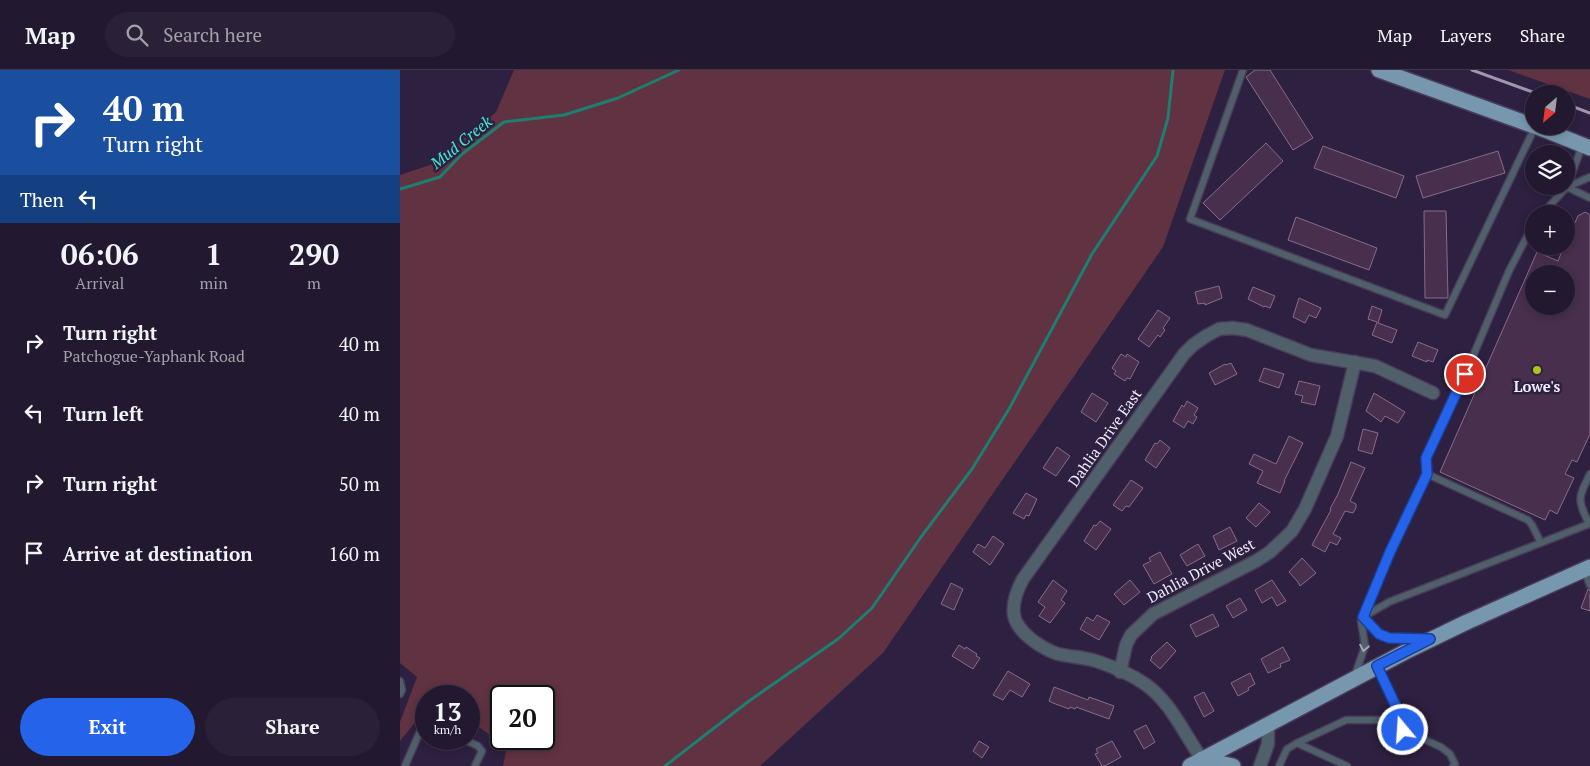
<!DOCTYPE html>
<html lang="en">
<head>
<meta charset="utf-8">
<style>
	:root { --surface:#221830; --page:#2a2138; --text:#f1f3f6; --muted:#a2a0ab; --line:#3f374c; --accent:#2563eb }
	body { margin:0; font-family:"PT Serif",serif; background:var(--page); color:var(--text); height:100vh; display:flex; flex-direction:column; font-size:19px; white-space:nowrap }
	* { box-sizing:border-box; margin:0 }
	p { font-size:16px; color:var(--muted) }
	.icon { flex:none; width:28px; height:28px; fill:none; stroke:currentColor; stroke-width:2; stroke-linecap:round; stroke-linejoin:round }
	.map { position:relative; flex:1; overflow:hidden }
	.details { display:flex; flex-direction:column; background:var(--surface); width:400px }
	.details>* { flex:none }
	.top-card { background:#1a4fa0; color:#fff; overflow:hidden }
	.needle { width:32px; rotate:208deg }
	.tools { position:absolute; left:1125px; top:15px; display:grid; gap:10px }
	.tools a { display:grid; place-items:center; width:50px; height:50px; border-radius:50%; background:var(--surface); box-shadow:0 2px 8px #0003,0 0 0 1px var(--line); font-size:25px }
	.speed { position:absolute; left:15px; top:615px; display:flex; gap:10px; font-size:25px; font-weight:700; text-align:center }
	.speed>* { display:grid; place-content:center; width:65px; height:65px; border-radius:50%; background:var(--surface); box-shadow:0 2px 8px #0003,0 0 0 1px var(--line); line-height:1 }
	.speed small { font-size:12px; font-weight:400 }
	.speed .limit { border:2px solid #111; border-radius:8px; background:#fff; color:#111 }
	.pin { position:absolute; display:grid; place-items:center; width:42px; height:42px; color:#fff; margin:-21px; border:2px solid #fff; border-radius:50%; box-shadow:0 1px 5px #0007 }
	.me { position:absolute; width:55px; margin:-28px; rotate:342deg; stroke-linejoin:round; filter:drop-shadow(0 0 4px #0008) }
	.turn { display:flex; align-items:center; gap:18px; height:105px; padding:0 20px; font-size:22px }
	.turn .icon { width:65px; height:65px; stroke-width:2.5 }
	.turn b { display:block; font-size:35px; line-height:42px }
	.then { display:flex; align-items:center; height:48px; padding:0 20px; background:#0003; gap:10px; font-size:19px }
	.eta { display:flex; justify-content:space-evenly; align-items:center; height:85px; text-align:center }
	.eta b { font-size:30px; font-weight:600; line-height:35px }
	.button { display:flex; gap:10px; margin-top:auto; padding:10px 20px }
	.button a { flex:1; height:58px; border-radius:30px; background:var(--accent); color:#fff; font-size:20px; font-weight:600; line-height:58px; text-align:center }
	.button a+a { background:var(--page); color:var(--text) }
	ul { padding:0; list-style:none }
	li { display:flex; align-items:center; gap:15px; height:70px; padding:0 20px }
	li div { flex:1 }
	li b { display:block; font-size:19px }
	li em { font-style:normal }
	header { display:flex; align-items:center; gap:30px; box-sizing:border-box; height:70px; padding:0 25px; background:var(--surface); border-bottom:1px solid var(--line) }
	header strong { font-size:24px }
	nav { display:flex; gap:28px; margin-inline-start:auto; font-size:18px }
	.search { width:350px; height:45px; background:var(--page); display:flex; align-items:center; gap:12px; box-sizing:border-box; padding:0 18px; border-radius:28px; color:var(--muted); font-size:19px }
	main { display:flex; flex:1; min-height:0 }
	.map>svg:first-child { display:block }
	.green { fill:#613241; fill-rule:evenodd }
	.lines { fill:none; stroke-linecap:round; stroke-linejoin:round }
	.stream { stroke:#1c7f70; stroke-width:3 }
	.building { fill:#482f4d; stroke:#886c8d; fill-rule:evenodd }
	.lane-casing { stroke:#483c5a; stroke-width:9 }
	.street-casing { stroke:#483c5a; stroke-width:15 }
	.primary-casing { stroke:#483c5a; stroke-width:18 }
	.lane { stroke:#50606b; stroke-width:6 }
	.street { stroke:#50606b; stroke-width:12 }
	.primary { stroke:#7797af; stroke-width:15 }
	.rail { stroke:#9f96ae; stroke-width:3 }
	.oneway { stroke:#a0a6b4 }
	.route-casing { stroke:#184099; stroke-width:12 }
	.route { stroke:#2563eb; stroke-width:9 }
	.poi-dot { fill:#a8c71c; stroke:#2d2040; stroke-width:2 }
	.labels { text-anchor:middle; stroke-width:5; stroke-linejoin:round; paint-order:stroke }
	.poi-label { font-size:15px; font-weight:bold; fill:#f1ebfd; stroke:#2d2040 }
	.street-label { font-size:15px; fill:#f1ebfd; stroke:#2d2040 }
	.water-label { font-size:16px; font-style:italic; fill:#40efd5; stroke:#2d2040 }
</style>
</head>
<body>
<header>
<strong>Map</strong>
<div class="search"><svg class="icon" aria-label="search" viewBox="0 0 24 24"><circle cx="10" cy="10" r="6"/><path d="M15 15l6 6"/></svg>Search here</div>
<nav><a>Map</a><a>Layers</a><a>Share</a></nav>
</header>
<main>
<section class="details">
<div class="top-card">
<div class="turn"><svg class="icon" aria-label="right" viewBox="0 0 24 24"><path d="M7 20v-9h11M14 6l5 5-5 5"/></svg><div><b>40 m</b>Turn right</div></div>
<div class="then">Then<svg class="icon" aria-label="left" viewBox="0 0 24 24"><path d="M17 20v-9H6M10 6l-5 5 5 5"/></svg></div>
</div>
<div class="eta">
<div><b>06:06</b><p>Arrival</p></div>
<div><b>1</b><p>min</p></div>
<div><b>290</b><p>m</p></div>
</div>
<ul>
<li><svg class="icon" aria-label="right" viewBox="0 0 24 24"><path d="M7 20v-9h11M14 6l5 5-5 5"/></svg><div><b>Turn right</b><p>Patchogue-Yaphank Road</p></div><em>40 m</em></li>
<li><svg class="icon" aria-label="left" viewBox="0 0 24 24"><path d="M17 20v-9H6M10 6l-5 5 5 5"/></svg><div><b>Turn left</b></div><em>40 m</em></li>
<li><svg class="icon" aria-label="right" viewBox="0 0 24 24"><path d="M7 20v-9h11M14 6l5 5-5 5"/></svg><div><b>Turn right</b></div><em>50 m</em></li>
<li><svg class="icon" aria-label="arrive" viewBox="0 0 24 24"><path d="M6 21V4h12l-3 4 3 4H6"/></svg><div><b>Arrive at destination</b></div><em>160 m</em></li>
</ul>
<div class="button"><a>Exit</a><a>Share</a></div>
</section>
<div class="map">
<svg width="1190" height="696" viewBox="0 0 1190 696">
	<rect width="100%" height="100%" fill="#2d2040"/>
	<g class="green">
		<path d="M114,0h711l-62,177 -280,406 -123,113h-257l3,-15 -20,-19 -17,-11v-25h-43v13l-26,32v-19l17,-45 -17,-14v-488l33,-11 63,-52zM101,626h43v43h-43z"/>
		<path d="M1108,0h82v29z"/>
	</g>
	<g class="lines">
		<g class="stream">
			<path d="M0,119l40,-12 22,-23 42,-32 60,-7 54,-17 61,-28"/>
			<path d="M265,696l84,-65 89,-62 34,-31 49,-71 51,-68 37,-60 83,-155 65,-98 11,-38 5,-48"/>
		</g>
	</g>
	<g class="building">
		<path d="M855,0h15l43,68 -20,12 -47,-73z"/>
		<path d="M866,73l17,18 -63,59 -17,-17z"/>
		<path d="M923,76l81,30 -8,22 -82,-30z"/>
		<path d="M1098,81l7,22 -82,25 -7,-22z"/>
		<path d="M1024,141h22l2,87h-23z"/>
		<path d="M1185,142l5,3v219l-13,28 -5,-2 -7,14 9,4 -17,36 -7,-4 -5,10 -105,-48 97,-220 21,9 6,-15h2v-4l12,-26zM1134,204h32v32h-32z"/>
		<path d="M896,147l81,31 -8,22 -81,-30z"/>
		<path d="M819,216l3,12 -17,7v-2l-7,1 -3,-12z"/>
		<path d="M853,217l22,9 -5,12 -5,-2 -1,1 -16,-8z"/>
		<path d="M899,228l22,10 -5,10 -7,-3 -4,8 -12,-6z"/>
		<path d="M972,236l10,4 -4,13 19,7 -5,13 -20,-8 5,-13 -9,-3z"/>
		<path d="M758,240l12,8 -7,10 2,2 -5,7 -2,-2 -9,12 -11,-8z"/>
		<path d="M1018,272l20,8 -5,12 -6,-2v2l-15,-6z"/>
		<path d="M721,284l5,3 1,-3 12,8 -9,17 -3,-1 -2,3 -11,-7 2,-3 -4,-3z"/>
		<path d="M831,293l6,11 -22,11 -6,-12 16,-9 1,1z"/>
		<path d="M864,298l20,6 -5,14 -20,-7z"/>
		<path d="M899,311l21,5 -5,19 -14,-3 2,-6 -8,-2z"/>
		<path d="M692,323l16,10 -12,19 -15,-10z"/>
		<path d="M974,323l31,19 -7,11 -13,-7 -4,6 -15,-11z"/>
		<path d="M787,331l11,7 -4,7 3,2 -4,7 -5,-3 -4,7 -11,-7 9,-16 2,2z"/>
		<path d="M963,359l15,4 -6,21 -14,-4z"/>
		<path d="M889,366l14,7 -19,38h1l-5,12 -23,-10 6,-12 -14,-7 5,-10 22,10z"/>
		<path d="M760,370l10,8 -14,20 -11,-8 10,-17 2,1z"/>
		<path d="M657,377l13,9 -14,20 -13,-8z"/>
		<path d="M951,392l14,6 -15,33 6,3v4l-3,5 -8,-2 -12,23 8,4 -4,7 -7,-3 -5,10 -13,-7 19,-35 -1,-1 8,-15z"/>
		<path d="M731,410l12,8 -14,19 -3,-1 -4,5 -9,-6z"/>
		<path d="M626,423l11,6 -8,17 -3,-1 -2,4 -11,-6z"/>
		<path d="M859,433l11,9 -14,15 -10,-9z"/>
		<path d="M700,451l11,8 -15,21 -12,-9 10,-16 2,1z"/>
		<path d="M830,457l7,14 -18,9 -6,-14z"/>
		<path d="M593,466l11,8 -14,21 -17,-13 5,-8 7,4z"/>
		<path d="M798,474l7,12 -18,10 -7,-11z"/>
		<path d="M760,482l12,22 -18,10 -11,-19 8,-4 -2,-3z"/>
		<path d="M902,488l14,15 -16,13 -2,-4 -9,-10z"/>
		<path d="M653,510l14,11 -6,9 4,3 -15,20 -11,-7 6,-9 -7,-5z"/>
		<path d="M730,510l10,12 -16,13 -10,-11z"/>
		<path d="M872,510l14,21 -9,5 -5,-9 -10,6 -7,-13z"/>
		<path d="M551,513l12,6 -9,21 -13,-6z"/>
		<path d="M1188,519l2,1v21l-9,-3z"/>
		<path d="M840,528l7,12 -14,8 -7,-12z"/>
		<path d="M813,544l6,12 -23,11 -6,-12z"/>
		<path d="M697,545l13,7 -11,18 -19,-11 7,-12 6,4z"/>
		<path d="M767,572l9,9 -16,18 -10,-9 2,-2 -1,-1z"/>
		<path d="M559,575l6,4 1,-2 11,7 -1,2 4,2 -7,11 -21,-13z"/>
		<path d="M883,577l7,13 -10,4 1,3 -13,6 -7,-14z"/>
		<path d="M608,601l22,13 -8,13 -12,-7 -7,10 -10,-5z"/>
		<path d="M850,603l5,11 -7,4 1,2 -11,6 -7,-13z"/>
		<path d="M654,617l34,13 1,-3 25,9 -5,13 -33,-12 -1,2 -5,-2 -1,2 -16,-6 -4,-2z"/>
		<path d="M804,622l10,19 -10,6 -10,-20z"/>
		<path d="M746,655l9,17 -11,7 -10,-18z"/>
		<path d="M579,671l10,6 -7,11 -9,-7z"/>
		<path d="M712,671l9,16 -16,9h-3l-7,-12 3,-1 -2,-4z"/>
	</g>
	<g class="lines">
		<defs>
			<g id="lane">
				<path d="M843,0l-53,149 255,96 90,-188"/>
				<path d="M1167,117l23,11"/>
				<path d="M1167,117l23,-10"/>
				<path d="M1142,144l25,-27 15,-41"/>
				<path d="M1027,404l-1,-16 47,-102 36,-85 25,-48"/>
				<path d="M1184,500l6,15"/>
				<path d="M963,547l26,-15 200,-78c-12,-25 -11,-26 1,-50"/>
				<path d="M963,547c22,24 26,22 58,22"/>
				<path d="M955,605l10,-29 -4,-25 29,-69 37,-78 101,46 4,5 9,18"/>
				<path d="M0,611l2,9 -2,4"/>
				<path d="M1000,645l3,15 38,17 9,7 5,10 -2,2"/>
				<path d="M63,669l15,7 4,5 -7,15"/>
				<path d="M897,673l50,23"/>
				<path d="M5,696l17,-39 4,-3"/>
				<path d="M879,696l8,-17 10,-6 49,-23h37l17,-5 -23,-49"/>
			</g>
			<g id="street">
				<path d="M720,602l6,-27 5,-10 22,-21 103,-53 14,-9 22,-21 13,-22 32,-73 18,-74"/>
				<path d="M802,689c-18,-25 -31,-57 -57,-75 -13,-9 -34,-18 -49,-23 -12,-4 -25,-4 -38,-7 -15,-5 -41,-21 -44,-39 -2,-13 3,-25 9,-36l161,-225 9,-9 13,-9 13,-7 14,-1 14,2 64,25 64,11 58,27"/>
				<path d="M860,696l8,-22v-19"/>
			</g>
			<g id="primary">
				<path d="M979,0l155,56"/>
				<path d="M1135,56l55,22"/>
				<path d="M802,689l31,7"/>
				<path d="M790,696l215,-114 62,-30 123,-55"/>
			</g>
		</defs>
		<use href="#lane" class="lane-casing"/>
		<use href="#street" class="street-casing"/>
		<use href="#primary" class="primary-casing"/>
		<use href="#lane" class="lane"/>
		<use href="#street" class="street"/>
		<use href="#primary" class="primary"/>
		<g class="rail">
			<path d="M1072,0l66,24"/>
			<path d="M1166,34l24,9"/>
		</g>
	</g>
	<defs><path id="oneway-chevron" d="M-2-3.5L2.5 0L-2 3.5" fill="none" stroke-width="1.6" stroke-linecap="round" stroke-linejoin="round" transform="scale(1.25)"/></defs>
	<use class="oneway" href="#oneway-chevron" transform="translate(964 578) rotate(101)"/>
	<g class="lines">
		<defs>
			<path id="route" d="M1003,660l-3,-15 -23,-49 53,-27 -41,-1 -10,-4 -16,-17 27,-65 37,-78 -1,-16 39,-84"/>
		</defs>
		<use href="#route" class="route-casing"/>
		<use href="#route" class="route"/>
	</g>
	<circle class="poi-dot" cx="1137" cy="300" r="5"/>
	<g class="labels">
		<g class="poi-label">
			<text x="1137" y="322">Lowe's</text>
		</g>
		<g class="street-label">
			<text transform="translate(705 368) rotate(-55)" y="5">Dahlia Drive East</text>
			<text transform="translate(801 501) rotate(-28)" y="5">Dahlia Drive West</text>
		</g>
		<g class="water-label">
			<text transform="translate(61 72) rotate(-39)" y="6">Mud Creek</text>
		</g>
	</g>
</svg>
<div class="tools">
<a><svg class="needle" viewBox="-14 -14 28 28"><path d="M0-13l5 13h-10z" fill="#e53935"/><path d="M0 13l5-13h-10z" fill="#a2a0ab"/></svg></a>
<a><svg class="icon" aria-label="layers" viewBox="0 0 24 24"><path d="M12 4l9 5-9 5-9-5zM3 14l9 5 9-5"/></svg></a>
<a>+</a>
<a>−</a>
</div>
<div class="speed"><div>13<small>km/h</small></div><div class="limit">20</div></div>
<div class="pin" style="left:1065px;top:304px;background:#d93025"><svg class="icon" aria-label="arrive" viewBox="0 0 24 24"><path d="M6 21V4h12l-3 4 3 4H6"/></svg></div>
<svg class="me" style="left:1003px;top:660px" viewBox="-20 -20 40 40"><circle r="17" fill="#2563eb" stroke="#fff" stroke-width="3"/><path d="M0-11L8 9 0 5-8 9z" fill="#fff"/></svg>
</div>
</main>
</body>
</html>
